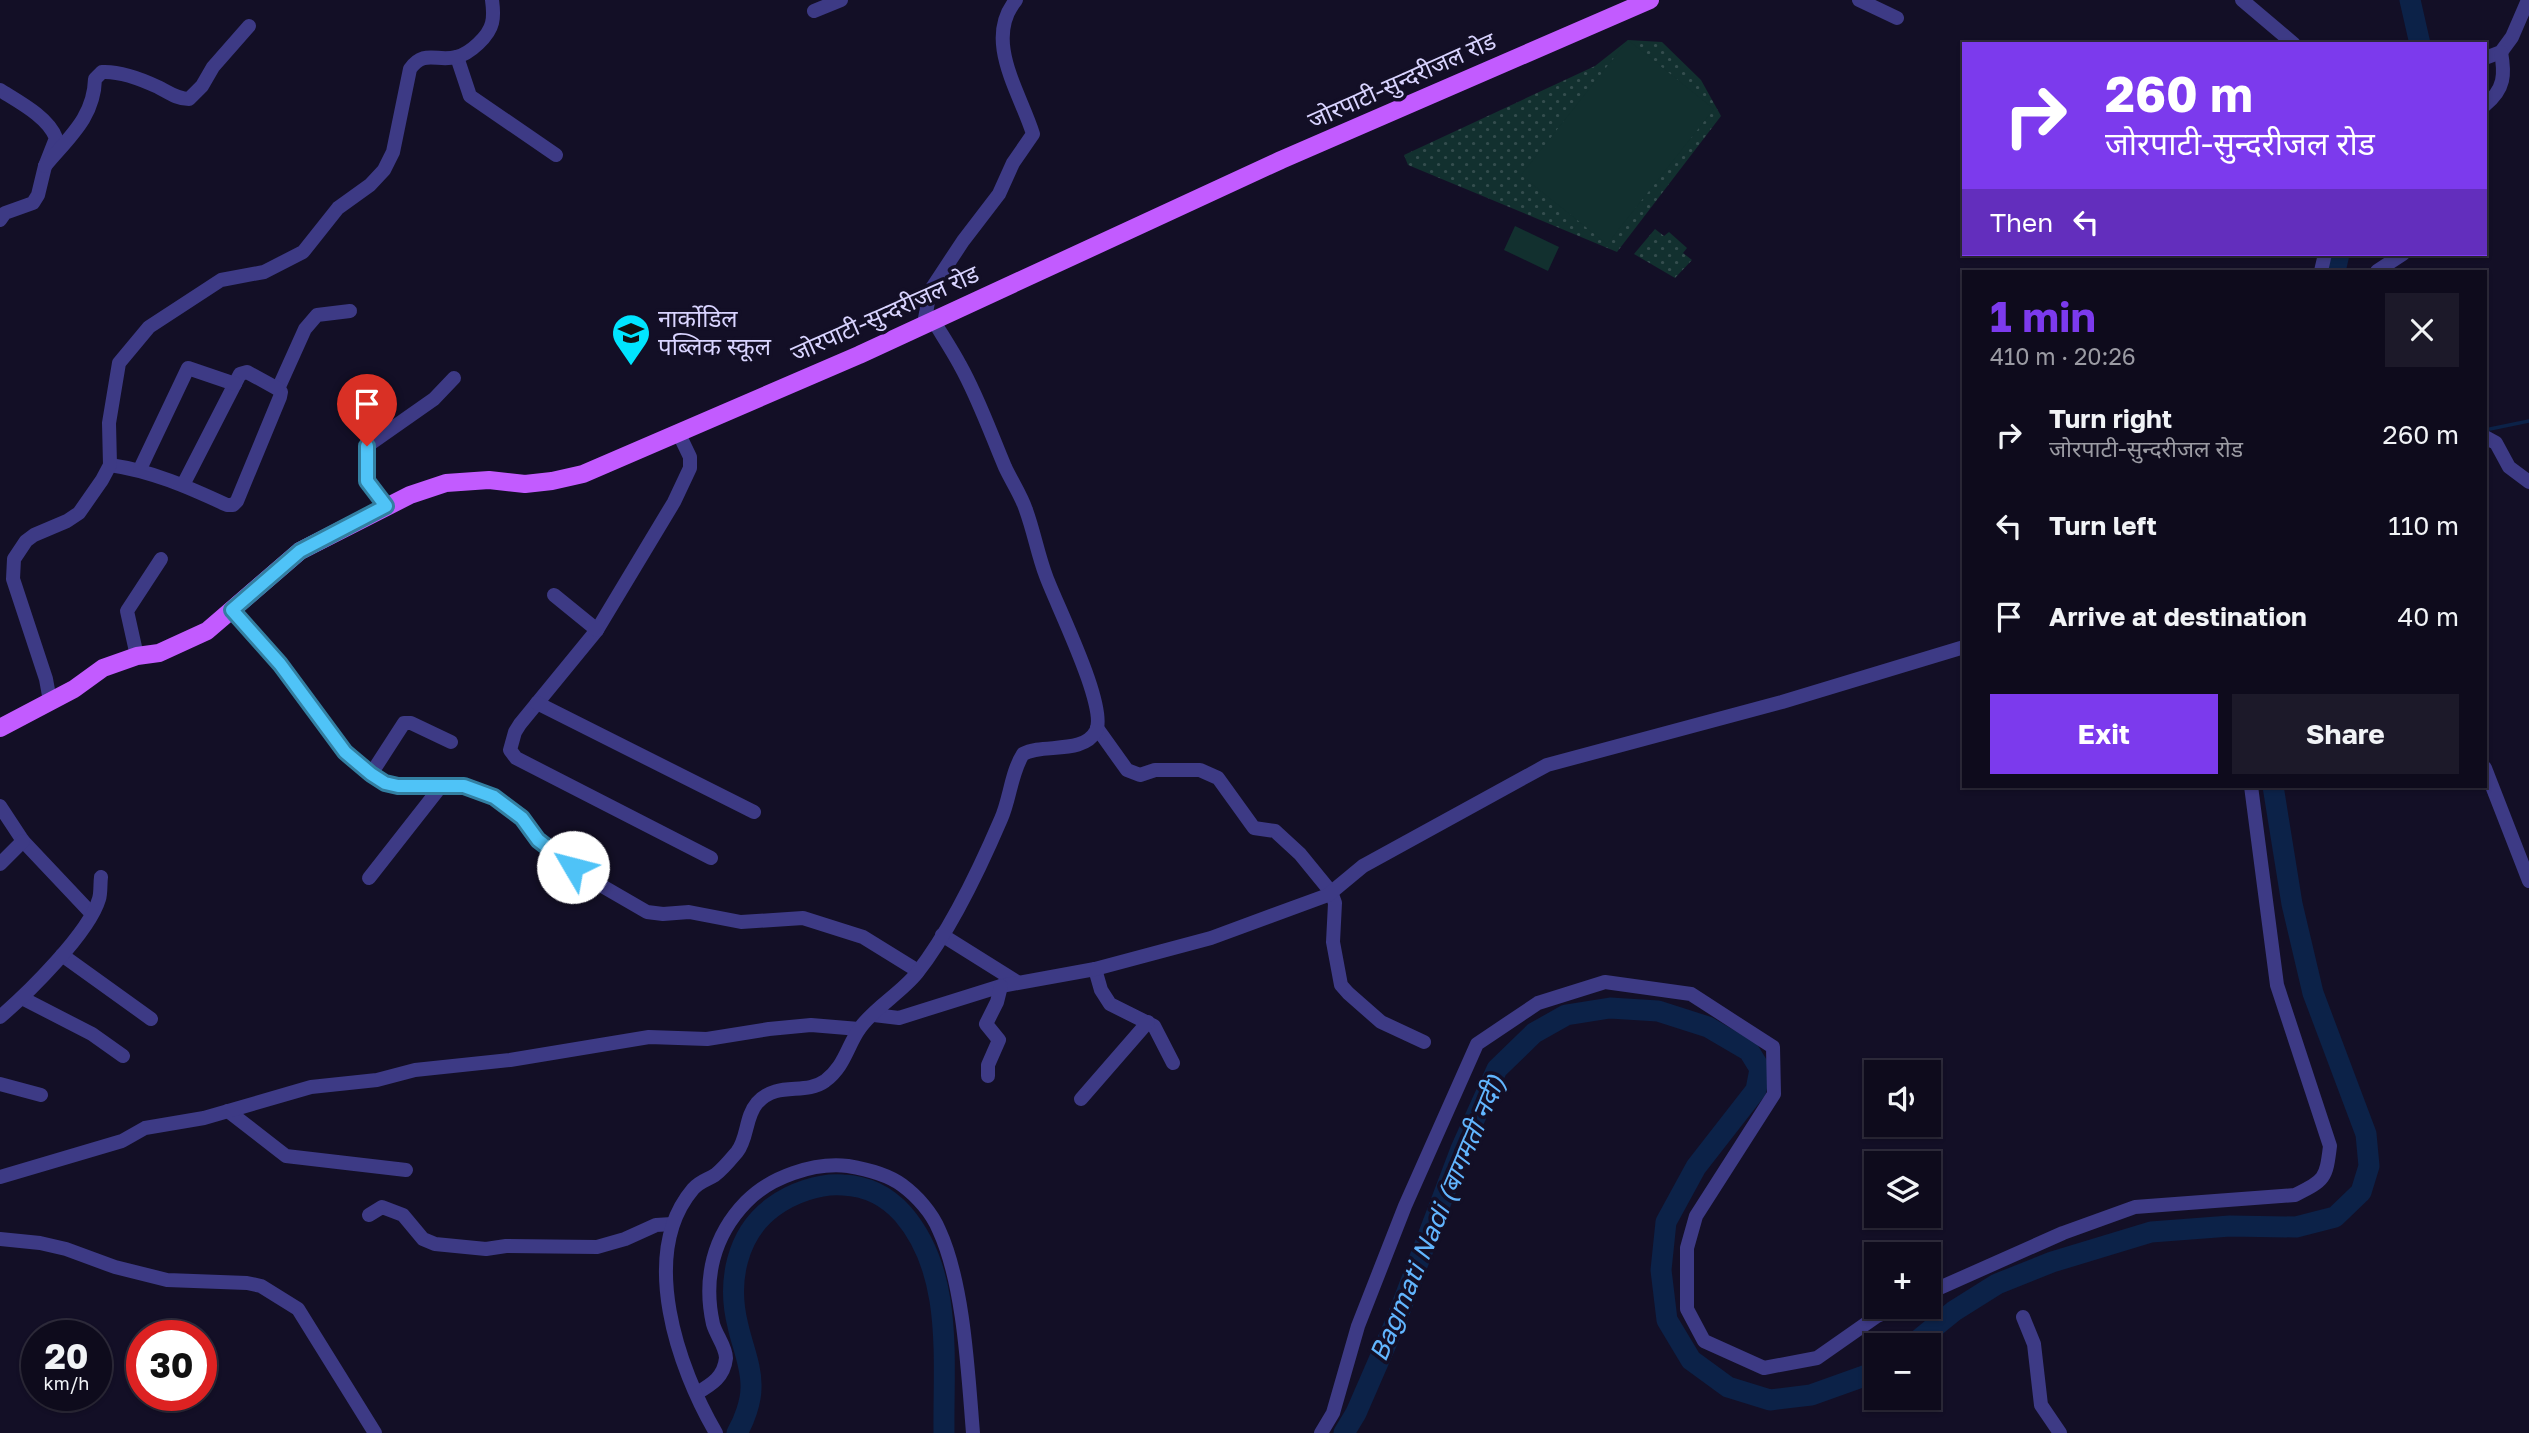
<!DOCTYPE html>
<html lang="en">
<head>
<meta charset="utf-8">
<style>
	:root { --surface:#0e0b1c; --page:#1c1929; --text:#f1f3f6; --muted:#9b9ba3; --line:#2e2b3b; --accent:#7c3aed }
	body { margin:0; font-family:"Golos Text","Noto Sans Devanagari",sans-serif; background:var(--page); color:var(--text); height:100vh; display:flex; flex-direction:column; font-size:26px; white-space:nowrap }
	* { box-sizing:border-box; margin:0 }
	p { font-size:23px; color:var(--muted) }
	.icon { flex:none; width:38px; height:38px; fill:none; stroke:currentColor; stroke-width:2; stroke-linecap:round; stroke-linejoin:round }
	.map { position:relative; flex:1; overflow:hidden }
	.drawer { position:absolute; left:1962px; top:270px; width:525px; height:518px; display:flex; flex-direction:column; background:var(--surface); border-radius:0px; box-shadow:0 2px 5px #0004,0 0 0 2px var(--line) }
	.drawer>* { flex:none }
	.hud { position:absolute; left:1962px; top:42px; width:525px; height:214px; border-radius:0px; box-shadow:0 2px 5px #0004,0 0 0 2px var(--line); background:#7c3aed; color:#fff; overflow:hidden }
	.tools { position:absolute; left:1864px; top:1060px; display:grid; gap:14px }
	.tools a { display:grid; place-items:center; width:77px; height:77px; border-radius:0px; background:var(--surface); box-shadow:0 2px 5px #0004,0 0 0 2px var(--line); font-size:35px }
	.speed { position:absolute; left:21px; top:1320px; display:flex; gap:14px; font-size:35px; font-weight:700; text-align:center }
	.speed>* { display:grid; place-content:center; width:91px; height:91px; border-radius:50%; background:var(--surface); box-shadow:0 2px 5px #0004,0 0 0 2px var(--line); line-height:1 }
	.speed small { font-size:18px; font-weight:400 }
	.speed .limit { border:10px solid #d22; background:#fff; color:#111 }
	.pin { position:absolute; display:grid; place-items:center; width:60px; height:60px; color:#fff; margin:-72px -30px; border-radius:50% 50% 50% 0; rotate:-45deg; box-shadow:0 0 7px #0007 }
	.pin .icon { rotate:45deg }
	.me { position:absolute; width:77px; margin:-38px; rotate:307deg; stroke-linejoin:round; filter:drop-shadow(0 0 5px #0008) }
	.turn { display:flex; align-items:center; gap:24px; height:147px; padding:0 28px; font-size:32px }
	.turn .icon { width:91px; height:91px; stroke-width:2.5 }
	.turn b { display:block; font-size:49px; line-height:60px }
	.then { display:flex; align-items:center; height:66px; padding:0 28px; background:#0003; gap:14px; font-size:26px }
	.round { display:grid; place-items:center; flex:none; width:74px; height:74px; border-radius:0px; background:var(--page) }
	.overview { display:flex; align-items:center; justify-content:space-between; height:119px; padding:0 28px }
	h1 { font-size:42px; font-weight:700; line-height:52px; color:var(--accent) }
	.button { display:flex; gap:14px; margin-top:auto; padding:14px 28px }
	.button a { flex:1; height:80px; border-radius:0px; background:var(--accent); color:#fff; font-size:28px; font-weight:700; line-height:80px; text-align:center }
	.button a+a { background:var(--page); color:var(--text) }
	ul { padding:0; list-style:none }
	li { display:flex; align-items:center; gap:21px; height:91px; padding:0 28px }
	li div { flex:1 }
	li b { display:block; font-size:26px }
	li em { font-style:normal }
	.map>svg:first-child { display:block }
	.grass { fill:url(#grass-dots) }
	.garden { fill:#12302f }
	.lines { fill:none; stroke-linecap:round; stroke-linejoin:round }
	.stream { stroke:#0c2248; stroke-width:3.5 }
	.river { stroke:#0c2248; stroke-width:21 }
	.minor { stroke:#3d3a85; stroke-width:14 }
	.major { stroke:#c25bff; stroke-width:18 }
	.route-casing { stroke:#337fa1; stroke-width:18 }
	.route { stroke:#4fc3f7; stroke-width:12 }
	.labels { text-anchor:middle; stroke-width:7; stroke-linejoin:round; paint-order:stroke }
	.street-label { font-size:24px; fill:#d9d4ff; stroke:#130f26 }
	.poi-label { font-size:24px; fill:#d9d4ff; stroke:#130f26; text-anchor:start }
	.water-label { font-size:26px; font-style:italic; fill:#62b6ff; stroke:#130f26 }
</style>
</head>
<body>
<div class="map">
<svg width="2529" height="1433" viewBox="0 0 2529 1433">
	<defs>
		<pattern id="grass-dots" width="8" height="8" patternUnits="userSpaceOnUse" patternTransform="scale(1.75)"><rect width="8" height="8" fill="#12302f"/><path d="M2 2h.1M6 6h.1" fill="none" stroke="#344d4e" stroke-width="1.8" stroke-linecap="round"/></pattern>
	</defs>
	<rect width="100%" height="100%" fill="#130f26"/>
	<g class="grass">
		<path d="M1628,40l34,2 39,38 20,36 -104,136 -209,-87 -4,-10 191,-89z"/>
		<path d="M1655,229l9,7 5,-4 18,16 -4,5 9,7 -17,18 -41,-24z"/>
	</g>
	<g class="garden">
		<path d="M1628,40l86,69 -107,135 -86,-69z"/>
		<path d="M1515,226l44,21 -11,24 -44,-21z"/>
	</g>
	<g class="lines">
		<path class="stream" d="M2485,430l44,-9"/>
		<g class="river">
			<path d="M2410,0l10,44"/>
			<path d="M2335,271l4,-17"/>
			<path d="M1911,1346l43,-35 43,-27 55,-22 99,-30 79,-6 66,1 39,-10 26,-25 8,-26 -3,-32 -53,-141 -21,-89 -19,-118"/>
			<path d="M737,1433c7,-12 14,-31 14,-45 1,-21 -9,-43 -13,-62 -11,-43 -2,-92 35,-119 19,-14 47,-24 70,-22 24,1 44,11 60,29 51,59 40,146 41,219"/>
			<path d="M1344,1433l12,-20 40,-92 65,-172 36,-80 37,-36 32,-18 44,-7 48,3 50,16 41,24 11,18 -4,21 -60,77 -30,55 -5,48 6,50 24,40 37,27 42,13 41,-5 56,-20 9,-6"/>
		</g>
		<g class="minor">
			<path d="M1859,0l38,18"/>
			<path d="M2242,0l52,44"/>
			<path d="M814,11l27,-11"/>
			<path d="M457,57l13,39 86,59"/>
			<path d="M2485,58l16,-6 11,-15 16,-37"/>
			<path d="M0,90c19,12 48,27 56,48l-11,28 -7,29 -5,8 -28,10 -5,7"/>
			<path d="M2485,105c20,-16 20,-31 16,-53"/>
			<path d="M45,166c23,-28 49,-48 50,-87l7,-7c19,-1 39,7 56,15 10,5 19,12 31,12l13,-13 11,-19 36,-41"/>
			<path d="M2321,271l4,-17"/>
			<path d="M2377,271l26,-17"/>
			<path d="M924,324l6,-33 33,-50 36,-47 14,-31 20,-29c-13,-42 -50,-94 -17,-134"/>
			<path d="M278,389l27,-60 12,-14 33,-4"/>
			<path d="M678,432l12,25v11l-16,34 -77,128 -77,94 -5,8 -5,18 6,8 195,100"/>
			<path d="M2485,437l11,6 13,24 20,15"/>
			<path d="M110,465c42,6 78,22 117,40h6l4,-4 43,-104 1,-5 -3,-3 -31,-17 -7,2 -57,111"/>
			<path d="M140,469l48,-101 47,16"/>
			<path d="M386,506l-19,-25v-35l67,-47 20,-21"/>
			<path d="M554,595l43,35"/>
			<path d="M232,610l48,54 65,88 26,22 14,9 13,3h66l30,11 28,21 16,22 17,14 35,25 57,33 16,2 26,-2 52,10 62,-4 60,19 55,34"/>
			<path d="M137,656l-10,-45 34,-52"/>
			<path d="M50,701l-4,-22 -33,-100 1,-20 12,-18 8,-6 33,-14 12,-8 23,-33 8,-15 -1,-42 10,-60 30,-36 72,-47 43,-8 39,-20 35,-44 32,-23 14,-15 9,-18 17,-83c14,-20 27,-7 46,-12 14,-3 33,-21 36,-34 2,-8 1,-16 0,-23"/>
			<path d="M537,703l217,109"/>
			<path d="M1097,728l30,42 13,5 15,-5h45l18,8 36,50 21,3 25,23 31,38 4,11 -2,39 8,43 7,8 33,29 43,20"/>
			<path d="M2485,768l44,113"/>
			<path d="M371,774l33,-51h7l40,19"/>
			<path d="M0,806l23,35 68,72"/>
			<path d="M0,864l23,-23"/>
			<path d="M369,878l73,-93"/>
			<path d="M942,935l75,47"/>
			<path d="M62,955l89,64"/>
			<path d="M1095,969l6,21 9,14 44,22 19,37"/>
			<path d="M22,998l70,36 31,22"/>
			<path d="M874,1015l25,3 102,-32 94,-17 116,-31 117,-43 35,-29 184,-101 235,-63 182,-55"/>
			<path d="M0,1017c28,-24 89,-84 99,-118 2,-6 1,-15 2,-22"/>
			<path d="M988,1076v-11l11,-25 -13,-16 11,-22 4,-16"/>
			<path d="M0,1084l41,11"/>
			<path d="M1081,1099l67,-77"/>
			<path d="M228,1111l58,45 120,14"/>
			<path d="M0,1177l122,-36 23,-13 59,-10 107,-31 66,-7 38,-10 95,-10 139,-23 58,2 62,-10 42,-4 48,4"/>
			<path d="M369,1215l13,-8 21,8 20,24 12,5 51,5 20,-3 91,1 28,-8 31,-14 16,-1"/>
			<path d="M0,1239l40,4 26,6 49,18 52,13 80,3 14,3 37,23 77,124"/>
			<path d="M1928,1293l135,-60 72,-26 160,-12c30,-15 31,-16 35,-49l-53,-161 -26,-199"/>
			<path d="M2023,1317l11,27 7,61 19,28"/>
			<path d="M697,1393c15,-9 27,-16 29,-35 0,-11 -10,-23 -13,-34 -10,-45 0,-88 33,-122 24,-25 68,-40 102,-36 18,3 39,8 54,19 15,11 30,28 37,45 25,54 29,143 34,203"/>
			<path d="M716,1433c-38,-65 -78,-179 -23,-244 7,-8 14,-9 22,-14 8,-6 16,-16 22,-23 11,-14 8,-35 20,-49 21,-23 47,-7 68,-22 20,-15 22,-35 35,-53 14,-20 41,-35 57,-55 33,-42 63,-105 84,-154 9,-20 10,-46 22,-65 20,-11 60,1 73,-23 12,-24 -40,-127 -50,-155 -8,-21 -12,-44 -20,-66 -5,-15 -14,-28 -21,-43 -14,-33 -27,-70 -45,-102 -8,-15 -18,-30 -27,-45"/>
			<path d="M1321,1433l12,-20 25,-87 47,-120 72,-162 61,-41 67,-21 86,12 82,53 1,47 -78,122 -9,32v61l17,32 60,27 53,-10 60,-42 20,-9"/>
		</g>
		<path class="major" d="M0,728l74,-39 29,-21 34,-12 22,-3 48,-22 93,-80 110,-56 36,-12 43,-3 36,4 27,-3 31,-7 276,-119 422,-195 369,-160"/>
	</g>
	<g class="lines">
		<defs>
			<path id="route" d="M367,446v35l19,25 -86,45 -68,59 48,54 65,88 26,22 14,9 13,3h66l30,11 28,21 16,22 35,27"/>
		</defs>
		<use href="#route" class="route-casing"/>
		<use href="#route" class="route"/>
	</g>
	<defs>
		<symbol id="school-pin" viewBox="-11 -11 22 30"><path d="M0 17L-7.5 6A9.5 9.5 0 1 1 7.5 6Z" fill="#00e5ff" stroke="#130f26"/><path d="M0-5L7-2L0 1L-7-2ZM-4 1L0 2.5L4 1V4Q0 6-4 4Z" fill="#111"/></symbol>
	</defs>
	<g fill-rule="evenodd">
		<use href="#school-pin" x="609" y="311" width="44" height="60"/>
	</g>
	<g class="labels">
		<g class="street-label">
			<text transform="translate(1402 81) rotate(-24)" y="8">जोरपाटी-सुन्दरीजल रोड</text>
			<text transform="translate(885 314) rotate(-24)" y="8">जोरपाटी-सुन्दरीजल रोड</text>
		</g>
		<g class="poi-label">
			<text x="658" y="327">नार्कोडिल<tspan x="658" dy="28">पब्लिक स्कूल</tspan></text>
		</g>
		<g class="water-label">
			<text transform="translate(1437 1218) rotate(-67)" y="9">Bagmati Nadi (बागमती नदी)</text>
		</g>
	</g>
</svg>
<div class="tools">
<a><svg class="icon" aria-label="sound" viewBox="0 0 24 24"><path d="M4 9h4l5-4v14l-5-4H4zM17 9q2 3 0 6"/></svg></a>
<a><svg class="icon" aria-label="layers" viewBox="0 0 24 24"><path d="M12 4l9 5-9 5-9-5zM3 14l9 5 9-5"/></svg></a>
<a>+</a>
<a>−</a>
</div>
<div class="speed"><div>20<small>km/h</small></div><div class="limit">30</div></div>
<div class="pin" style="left:367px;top:446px;background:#d93025"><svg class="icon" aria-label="arrive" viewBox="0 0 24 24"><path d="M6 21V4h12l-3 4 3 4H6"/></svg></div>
<svg class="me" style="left:573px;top:867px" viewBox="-20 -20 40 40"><circle r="19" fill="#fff"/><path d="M0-13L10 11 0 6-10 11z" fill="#4fc3f7"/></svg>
<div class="hud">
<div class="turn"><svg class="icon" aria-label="right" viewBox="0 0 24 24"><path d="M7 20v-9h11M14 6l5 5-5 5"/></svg><div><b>260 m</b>जोरपाटी-सुन्दरीजल रोड</div></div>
<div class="then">Then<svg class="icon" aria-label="left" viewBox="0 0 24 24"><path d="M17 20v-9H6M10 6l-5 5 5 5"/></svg></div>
</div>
<section class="drawer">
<div class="overview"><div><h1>1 min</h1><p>410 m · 20:26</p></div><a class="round"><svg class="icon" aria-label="close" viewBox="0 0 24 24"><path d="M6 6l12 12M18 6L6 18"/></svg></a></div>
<ul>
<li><svg class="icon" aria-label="right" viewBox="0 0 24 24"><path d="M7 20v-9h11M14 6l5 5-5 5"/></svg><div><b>Turn right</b><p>जोरपाटी-सुन्दरीजल रोड</p></div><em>260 m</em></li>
<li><svg class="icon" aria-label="left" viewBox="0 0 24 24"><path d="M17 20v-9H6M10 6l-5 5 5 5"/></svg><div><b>Turn left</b></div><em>110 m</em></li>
<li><svg class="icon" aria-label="arrive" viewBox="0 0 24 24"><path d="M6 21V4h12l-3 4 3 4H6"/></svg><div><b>Arrive at destination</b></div><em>40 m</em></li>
</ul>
<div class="button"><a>Exit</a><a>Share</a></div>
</section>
</div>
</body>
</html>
